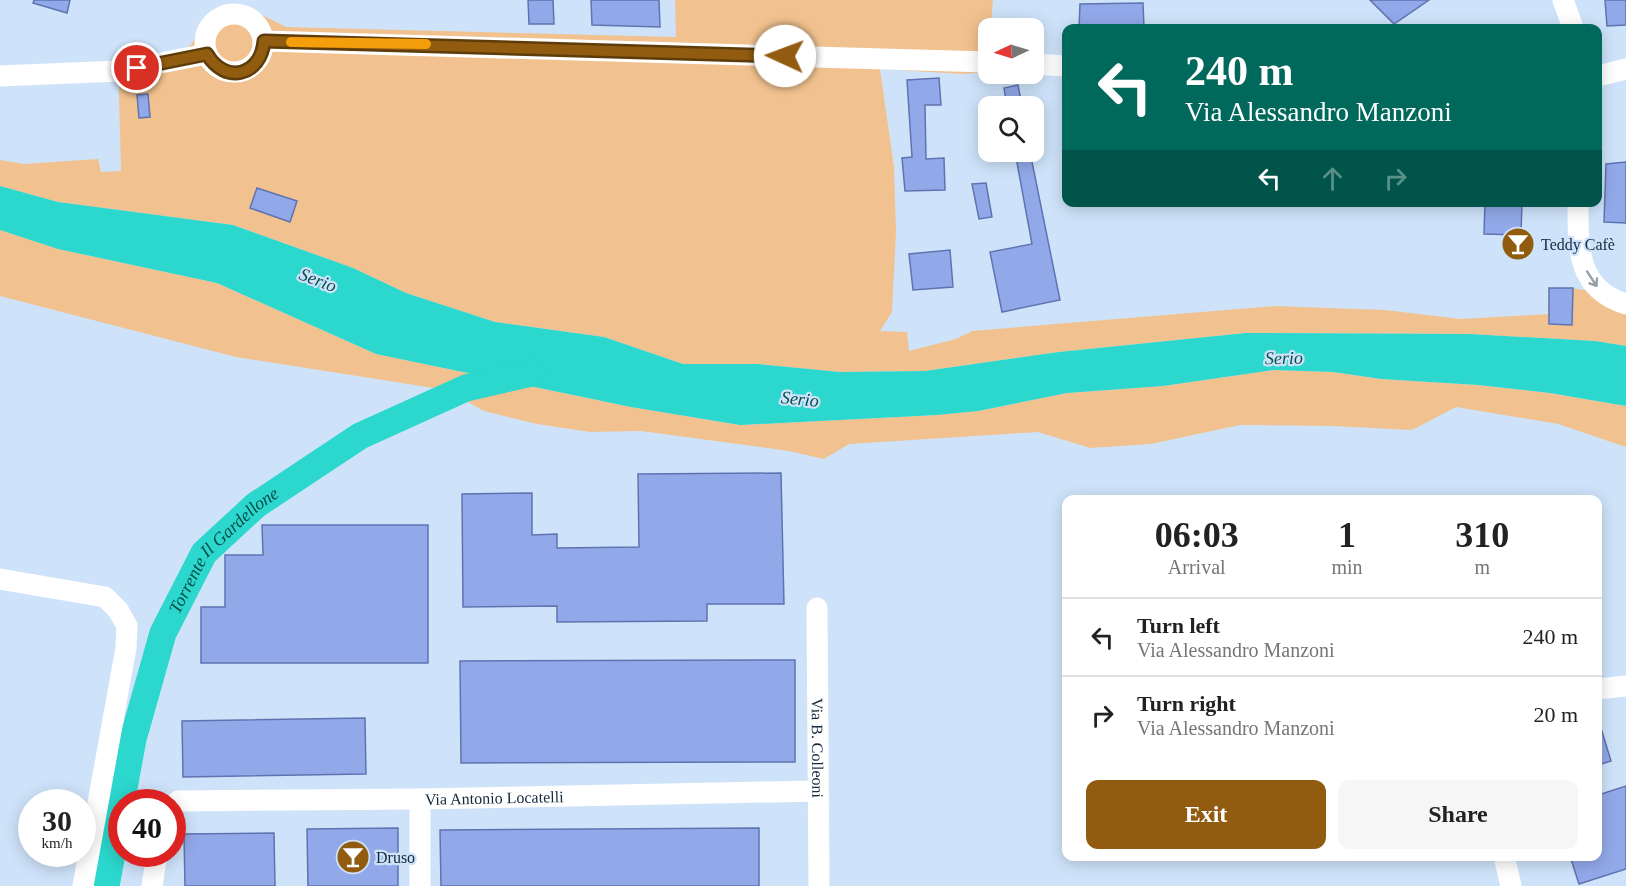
<!DOCTYPE html>
<html lang="en">
<head>
<meta charset="utf-8">
<style>
	:root { --surface:#fff; --page:#f6f6f6; --text:#222; --muted:#767676; --line:#e0e0e0; --accent:#915c10 }
	body { margin:0; font-family:"Times New Roman",serif; background:var(--page); color:var(--text); height:100vh; display:flex; flex-direction:column; font-size:22px; white-space:nowrap }
	* { box-sizing:border-box; margin:0 }
	p { font-size:20px; color:var(--muted) }
	.icon { flex:none; width:33px; height:33px; fill:none; stroke:currentColor; stroke-width:2; stroke-linecap:round; stroke-linejoin:round }
	.map { position:relative; flex:1; overflow:hidden }
	.sheet { position:absolute; left:1062px; top:495px; width:540px; height:366px; display:flex; flex-direction:column; background:var(--surface); border-radius:12px; box-shadow:0 3px 15px #0003 }
	.sheet>* { flex:none }
	.banner { position:absolute; left:1062px; top:24px; width:540px; height:183px; border-radius:12px; box-shadow:0 3px 15px #0003; background:#00695c; color:#fff; overflow:hidden }
	.needle { width:39px; rotate:266deg }
	.fabs { position:absolute; left:978px; top:18px; display:grid; gap:12px }
	.fabs a { display:grid; place-items:center; width:66px; height:66px; border-radius:12px; background:var(--surface); box-shadow:0 3px 15px #0003; font-size:30px }
	.speed { position:absolute; left:18px; top:789px; display:flex; gap:12px; font-size:30px; font-weight:700; text-align:center }
	.speed>* { display:grid; place-content:center; width:78px; height:78px; border-radius:50%; background:var(--surface); box-shadow:0 3px 15px #0003; line-height:1 }
	.speed small { font-size:15px; font-weight:400 }
	.speed .limit { border:9px solid #d22; background:#fff; color:#111 }
	.pin { position:absolute; display:grid; place-items:center; width:51px; height:51px; color:#fff; margin:-26px; border:3px solid #fff; border-radius:50%; box-shadow:0 2px 6px #0007 }
	.me { position:absolute; width:66px; margin:-33px; rotate:272deg; stroke-linejoin:round; filter:drop-shadow(0 0 4px #0008) }
	.turn { display:flex; align-items:center; gap:21px; height:126px; padding:0 24px; font-size:27px }
	.turn .icon { width:78px; height:78px; stroke-width:2.5 }
	.turn b { display:block; font-size:42px; line-height:51px }
	.lanes { display:flex; align-items:center; height:57px; padding:0 24px; background:#0003; justify-content:center; gap:30px; direction:ltr }
	.lanes .off { opacity:.35 }
	.eta { display:flex; justify-content:space-evenly; align-items:center; height:102px; text-align:center }
	.eta b { font-size:36px; font-weight:700; line-height:42px }
	.button { display:flex; gap:12px; margin-top:auto; padding:12px 24px }
	.button a { flex:1; height:69px; border-radius:12px; background:var(--accent); color:#fff; font-size:24px; font-weight:700; line-height:69px; text-align:center }
	.button a+a { background:var(--page); color:var(--text) }
	ul { padding:0; list-style:none }
	li { display:flex; align-items:center; gap:18px; height:78px; padding:0 24px; border-top:2px solid var(--line) }
	li div { flex:1 }
	li b { display:block; font-size:22px }
	li em { font-style:normal }
	.map>svg:first-child { display:block }
	.green { fill:#f1c28f }
	.water { fill:#2cd7cd }
	.lines { fill:none; stroke-linecap:round; stroke-linejoin:round }
	.river { stroke:#2cd7cd; stroke-width:27 }
	.building { fill:#92a9e9; stroke:#5f73b0; stroke-width:1.5 }
	.minor { stroke:#fff; stroke-width:21 }
	.oneway { stroke:#959fa8 }
	.route-casing { stroke:#5e3c0a; stroke-width:15 }
	.route { stroke:#915c10; stroke-width:10 }
	.slow { stroke:#f59e0b; stroke-width:10 }
	.labels { text-anchor:middle; stroke-width:4.5; stroke-linejoin:round; paint-order:stroke }
	.poi-label { font-size:16px; fill:#13293e; stroke:#cee3fa; text-anchor:start }
	.street-label { font-size:16px; fill:#13293e; stroke:#cee3fa }
	.water-label { font-size:18px; font-style:italic; fill:#054e4a; stroke:#cee3fa }
</style>
</head>
<body>
<div class="map">
<svg width="1626" height="886" viewBox="0 0 1626 886">
	<rect width="100%" height="100%" fill="#cee3fa"/>
	<g class="green">
		<path d="M675,0h318l-6,72 -23,2 -84,-5 14,98 2,65 -4,80 -12,19 27,1 2,19 47,-12 16,-8 303,-25 110,4 76,9 87,-5 1,-26h24l53,10v48l-31,-5 -126,-7 -223,-1 -187,19 -134,19 -85,1 -82,-8h-75l-79,-27 -109,-15 -89,-29 -53,-25 -120,-43 -175,-23 -58,-16v-26l24,4 74,-5 3,13 20,-1 -3,-113 52,-2 21,-11 22,-36 35,-1 38,19 390,10z"/>
		<path d="M0,230l58,19 159,34 159,71 255,53 109,18 197,-10 41,-4 89,-18 96,-7 111,-16 59,2 48,7 97,6 72,8 76,13v41l-68,-23 -102,-17 -44,23 -80,-4 -92,-1 -89,19 -61,4 -52,-16 -189,12 -25,15 -35,-8 -148,-20 -51,1 -53,-8 -53,-13 -38,-21 -210,-33 -236,-61z"/>
	</g>
	<path class="water" d="M0,186l58,16 175,23 120,43 53,25 89,29 109,15 79,27h75l82,8 85,-1 134,-19 187,-19 223,1 126,7 31,5v60l-76,-13 -72,-8 -97,-6 -48,-7 -59,-2 -111,16 -96,7 -89,18 -41,4 -197,10 -109,-18 -255,-53 -159,-71 -159,-34 -58,-19z"/>
	<g class="lines">
		<path class="river" id="s1" d="M106,886l27,-147 30,-106 41,-80 52,-48 104,-69 106,-48 65,-15"/>
	</g>
	<g class="building">
		<path d="M34,0h36l-3,13 -34,-10z"/>
		<path d="M528,0h25l1,24h-25z"/>
		<path d="M591,0h68l1,27 -68,-2z"/>
		<path d="M1370,0h59l-35,24z"/>
		<path d="M1605,0h21v25l-19,1z"/>
		<path d="M1143,3l1,25h-65l1,-24z"/>
		<path d="M939,78l2,27h-16l1,54 18,-1 1,32 -40,1 -3,-33 10,-1 -5,-77z"/>
		<path d="M1018,85l4,21h-15l-3,-18z"/>
		<path d="M148,94l2,23 -11,1 -2,-23z"/>
		<path d="M1015,152h15l30,148 -58,12 -12,-60 42,-8z"/>
		<path d="M1626,162v61l-22,-1 2,-58z"/>
		<path d="M986,183l6,34 -13,2 -7,-35z"/>
		<path d="M257,188l40,13 -7,21 -40,-14z"/>
		<path d="M1485,202h37l-1,33 -37,-1z"/>
		<path d="M950,250l3,37 -40,3 -4,-36z"/>
		<path d="M1549,288h24l-1,37 -23,-1z"/>
		<path d="M781,473l3,131h-77v17l-150,1v-16l-94,1 -1,-113 70,-1v42l25,-1v14l82,-1 -1,-73z"/>
		<path d="M262,525h166v138h-227v-56h24v-52h38z"/>
		<path d="M795,660v102l-334,1 -1,-102z"/>
		<path d="M365,718l1,56 -183,3 -1,-56z"/>
		<path d="M1598,725h2l11,36 -13,4z"/>
		<path d="M1626,786v83l-47,15 -9,-28h28v-61z"/>
		<path d="M398,828v58h-90l-1,-57z"/>
		<path d="M759,828v58h-318l-1,-56z"/>
		<path d="M274,833l1,53h-90l-1,-52z"/>
	</g>
	<g class="lines">
		<g class="minor">
			<path d="M1563,0l10,28"/>
			<circle cx="234" cy="43" r="29"/>
			<path d="M264,41l724,21"/>
			<path d="M1034,64l32,2"/>
			<path d="M0,76l119,-5 88,-17"/>
			<path d="M1598,76l28,-7"/>
			<path d="M1578,202c0,44 -2,87 48,102"/>
			<path d="M0,579l105,18 13,13 9,16 -1,22 -43,238"/>
			<path id="s2" d="M817,608l2,278"/>
			<path d="M1598,689l28,-3"/>
			<path d="M420,799v87"/>
			<path id="s3" d="M172,806l6,-5 242,-2 398,-8"/>
			<path d="M1504,856l7,30"/>
			<path d="M152,886l5,-32"/>
		</g>
	</g>
	<defs><path id="oneway-shaft" d="M-6 0H5M1.5-3L5.5 0L1.5 3" fill="none" stroke-width="1.6" stroke-linecap="round" stroke-linejoin="round" transform="scale(1.5)"/></defs>
	<use class="oneway" href="#oneway-shaft" transform="translate(1592 279) rotate(57)"/>
	<g class="lines">
		<defs>
			<path id="route" d="M137,68l70,-14c18,31 54,22 57,-13l521,15"/>
		</defs>
		<use href="#route" class="route-casing"/>
		<use href="#route" class="route"/>
		<path class="slow" d="M291,42l135,2"/>
	</g>
	<defs>
		<symbol id="bar-disc" viewBox="-11 -11 22 22"><circle r="9.5" fill="#915c10" stroke="#cee3fa"/><path d="M-6-5H6L.8 .8V4.5H3.5V6h-7V4.5H-.8V.8Z" fill="#fff"/></symbol>
	</defs>
	<g fill-rule="evenodd">
		<use href="#bar-disc" x="1499" y="225" width="38" height="38"/>
		<use href="#bar-disc" x="334" y="838" width="38" height="38"/>
	</g>
	<g class="labels">
		<g class="poi-label">
			<text x="1541" y="250">Teddy Cafè</text>
			<text x="376" y="863">Druso</text>
		</g>
		<g class="street-label">
			<text dy="6" stroke="none"><textPath href="#s2" startOffset="140">Via B. Colleoni</textPath></text>
			<text dy="6" stroke="none"><textPath href="#s3" startOffset="324">Via Antonio Locatelli</textPath></text>
		</g>
		<g class="water-label">
			<text transform="translate(318 280) rotate(21)" y="6">Serio</text>
			<text transform="translate(1284 358) rotate(-1)" y="6">Serio</text>
			<text transform="translate(800 399) rotate(6)" y="6">Serio</text>
			<text dy="6" stroke="none"><textPath href="#s1" startOffset="364">Torrente Il Gardellone</textPath></text>
		</g>
	</g>
</svg>
<div class="fabs">
<a><svg class="needle" viewBox="-14 -14 28 28"><path d="M0-13l5 13h-10z" fill="#e53935"/><path d="M0 13l5-13h-10z" fill="#767676"/></svg></a>
<a><svg class="icon" aria-label="search" viewBox="0 0 24 24"><circle cx="10" cy="10" r="6"/><path d="M15 15l6 6"/></svg></a>
</div>
<div class="speed"><div>30<small>km/h</small></div><div class="limit">40</div></div>
<div class="pin" style="left:137px;top:68px;background:#d93025"><svg class="icon" aria-label="arrive" viewBox="0 0 24 24"><path d="M6 21V4h12l-3 4 3 4H6"/></svg></div>
<svg class="me" style="left:785px;top:56px" viewBox="-20 -20 40 40"><circle r="19" fill="#fff"/><path d="M0-13L10 11 0 6-10 11z" fill="#915c10"/></svg>
<div class="banner">
<div class="turn"><svg class="icon" aria-label="left" viewBox="0 0 24 24"><path d="M17 20v-9H6M10 6l-5 5 5 5"/></svg><div><b>240 m</b>Via Alessandro Manzoni</div></div>
<div class="lanes"><svg class="icon" aria-label="left" viewBox="0 0 24 24"><path d="M17 20v-9H6M10 6l-5 5 5 5"/></svg><svg class="icon off" aria-label="ahead" viewBox="0 0 24 24"><path d="M12 20V5M6 11l6-6 6 6"/></svg><svg class="icon off" aria-label="right" viewBox="0 0 24 24"><path d="M7 20v-9h11M14 6l5 5-5 5"/></svg></div>
</div>
<section class="sheet">
<div class="eta">
<div><b>06:03</b><p>Arrival</p></div>
<div><b>1</b><p>min</p></div>
<div><b>310</b><p>m</p></div>
</div>
<ul>
<li><svg class="icon" aria-label="left" viewBox="0 0 24 24"><path d="M17 20v-9H6M10 6l-5 5 5 5"/></svg><div><b>Turn left</b><p>Via Alessandro Manzoni</p></div><em>240 m</em></li>
<li><svg class="icon" aria-label="right" viewBox="0 0 24 24"><path d="M7 20v-9h11M14 6l5 5-5 5"/></svg><div><b>Turn right</b><p>Via Alessandro Manzoni</p></div><em>20 m</em></li>
</ul>
<div class="button"><a>Exit</a><a>Share</a></div>
</section>
</div>
</body>
</html>
